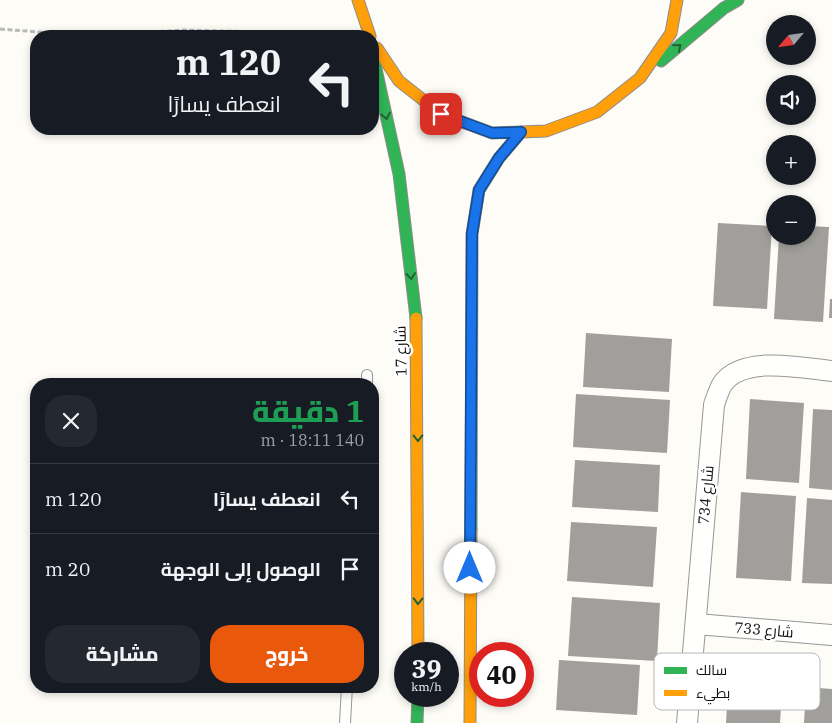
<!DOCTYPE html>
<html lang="ar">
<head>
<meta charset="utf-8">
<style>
	:root { --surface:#171b24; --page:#242831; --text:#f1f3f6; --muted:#9ea1a6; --line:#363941; --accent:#ea580c }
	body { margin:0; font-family:"IBM Plex Serif",Cairo,serif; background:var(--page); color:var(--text); direction:rtl; height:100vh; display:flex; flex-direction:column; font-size:19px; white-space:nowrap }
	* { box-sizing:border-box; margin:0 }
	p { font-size:16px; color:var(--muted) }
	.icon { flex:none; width:28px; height:28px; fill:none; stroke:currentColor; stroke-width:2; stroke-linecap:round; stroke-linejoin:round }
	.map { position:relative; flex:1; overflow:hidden; direction:ltr }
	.details { position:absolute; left:30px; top:378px; width:349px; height:315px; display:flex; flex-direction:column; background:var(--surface); border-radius:20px; box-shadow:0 2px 8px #0003; direction:rtl }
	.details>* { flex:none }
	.top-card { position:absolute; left:30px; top:30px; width:349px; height:105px; border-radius:20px; box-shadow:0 2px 8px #0003; direction:rtl; background:#171b24; color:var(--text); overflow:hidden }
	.needle { width:32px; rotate:241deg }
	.controls { position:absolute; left:766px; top:15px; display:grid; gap:10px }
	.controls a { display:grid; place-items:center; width:50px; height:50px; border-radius:50%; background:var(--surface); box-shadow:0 2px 8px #0003; font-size:25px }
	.speed { position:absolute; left:394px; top:642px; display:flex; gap:10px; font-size:25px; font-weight:700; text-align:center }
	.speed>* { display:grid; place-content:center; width:65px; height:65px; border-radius:50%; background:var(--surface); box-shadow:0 2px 8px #0003; line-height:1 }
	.speed small { font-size:12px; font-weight:400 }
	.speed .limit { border:8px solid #d22; background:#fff; color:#111 }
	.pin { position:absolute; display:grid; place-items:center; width:42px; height:42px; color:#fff; margin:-21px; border-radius:10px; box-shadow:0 2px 8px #0006 }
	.me { position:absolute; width:55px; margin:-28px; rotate:0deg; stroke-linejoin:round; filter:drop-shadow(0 0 4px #0008) }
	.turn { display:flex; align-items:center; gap:18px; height:105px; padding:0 15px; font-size:22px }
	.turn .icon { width:65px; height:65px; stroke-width:2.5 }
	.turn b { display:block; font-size:35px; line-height:42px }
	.round { display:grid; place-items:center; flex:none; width:52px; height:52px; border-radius:20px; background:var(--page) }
	.head { display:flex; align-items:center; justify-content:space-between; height:85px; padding:0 15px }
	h1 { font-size:30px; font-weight:800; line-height:38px; color:#1e9e55 }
	.action { display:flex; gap:10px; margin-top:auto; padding:10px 15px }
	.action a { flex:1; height:58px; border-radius:20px; background:var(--accent); color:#fff; font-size:20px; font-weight:800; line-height:58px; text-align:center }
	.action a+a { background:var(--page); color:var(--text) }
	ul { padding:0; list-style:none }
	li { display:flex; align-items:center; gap:15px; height:70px; padding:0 15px; border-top:1px solid var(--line) }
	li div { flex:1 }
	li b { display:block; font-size:19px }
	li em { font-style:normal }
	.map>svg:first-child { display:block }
	.building { fill:#a19f9c }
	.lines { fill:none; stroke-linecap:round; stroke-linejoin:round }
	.lane-casing { stroke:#979795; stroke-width:12 }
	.street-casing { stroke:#979795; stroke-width:22 }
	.fast-casing { stroke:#8e8d8b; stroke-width:13 }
	.slow-casing { stroke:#8e8d8b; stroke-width:13 }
	.path { stroke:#b9b9b8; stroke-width:3; stroke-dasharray:5 2.5; stroke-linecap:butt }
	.lane { stroke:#fffffe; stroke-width:10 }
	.street { stroke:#fffffe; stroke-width:20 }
	.fast { stroke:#30b455; stroke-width:11 }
	.slow { stroke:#ff9f0a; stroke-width:11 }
	.oneway { stroke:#206233 }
	.route-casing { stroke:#114b97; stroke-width:12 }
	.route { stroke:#1a73e8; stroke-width:9 }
	.labels { text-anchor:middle; stroke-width:5; stroke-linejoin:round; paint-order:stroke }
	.street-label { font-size:15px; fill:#111; stroke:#fff }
	.key { fill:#fff; stroke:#b8b8b8; stroke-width:1 }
	.key-label { font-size:14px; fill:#111 }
</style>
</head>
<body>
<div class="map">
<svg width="832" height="723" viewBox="0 0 832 723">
	<rect width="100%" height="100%" fill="#fdfcf7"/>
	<g class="building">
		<path d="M718,223l54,3 -5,83 -54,-3z"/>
		<path d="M808,226l21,1 -6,95 -49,-3 5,-83h29z"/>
		<path d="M830,299h2v19h-3z"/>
		<path d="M586,333l86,6 -3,53 -86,-5z"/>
		<path d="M576,394l94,6 -3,53 -94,-6z"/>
		<path d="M750,399l54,4 -5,80 -53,-4z"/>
		<path d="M813,409l19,1v80l-23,-2z"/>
		<path d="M575,460l85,5 -2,47 -86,-5z"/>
		<path d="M741,492l55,4 -5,85 -55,-3z"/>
		<path d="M807,498l25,2v84l-30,-1z"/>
		<path d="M571,522l86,5 -4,60 -86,-6z"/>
		<path d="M572,597l88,6 -3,58 -89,-5z"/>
		<path d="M559,660l81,5 -3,50 -81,-5z"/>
		<path d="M729,670l54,3 -3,50h-54z"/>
		<path d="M806,687l26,2v34h-28z"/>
	</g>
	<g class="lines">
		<defs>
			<g id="lane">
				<path d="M367,384v-9"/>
				<path d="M345,723l2,-37"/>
			</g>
			<g id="street">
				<path d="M696,624l136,11"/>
				<path d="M687,723l27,-318c2,-6 5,-16 9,-22 21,-28 79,-15 109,-12"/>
			</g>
			<g id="fast">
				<path d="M372,51l27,123 17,144"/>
				<path d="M661,61l63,-53 14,-8"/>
				<path d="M471,530l1,-296 7,-44 20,-32 22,-26"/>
				<path d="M417,723l1,-27"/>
			</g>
			<g id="slow">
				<path d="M358,0l12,36"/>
				<path d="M377,48l22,33 42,33 51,19 54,-2 51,-19 43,-34 31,-45 6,-33"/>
				<path d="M416,318l2,336"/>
				<path d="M470,723l1,-193"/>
			</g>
		</defs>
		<use href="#lane" class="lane-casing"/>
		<use href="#street" class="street-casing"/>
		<use href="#fast" class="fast-casing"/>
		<use href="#slow" class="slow-casing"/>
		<g class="path">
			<path d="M0,29l91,7"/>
			<path d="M92,36l92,-6 80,2 6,4"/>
		</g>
		<use href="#lane" class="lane"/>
		<use href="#street" class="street"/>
		<use href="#fast" class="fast"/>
		<use href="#slow" class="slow"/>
	</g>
	<defs><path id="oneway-chevron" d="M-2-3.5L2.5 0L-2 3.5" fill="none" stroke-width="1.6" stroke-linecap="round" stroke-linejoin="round" transform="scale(1.25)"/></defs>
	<g class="oneway">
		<use href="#oneway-chevron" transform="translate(678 47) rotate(-40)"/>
		<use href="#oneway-chevron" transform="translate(386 116) rotate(78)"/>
		<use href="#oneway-chevron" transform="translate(411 276) rotate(83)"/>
		<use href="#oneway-chevron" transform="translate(418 438) rotate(89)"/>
		<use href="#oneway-chevron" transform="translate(418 601) rotate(91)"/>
	</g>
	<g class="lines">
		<defs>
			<path id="route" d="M441,114l51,19 29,-1 -22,26 -20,32 -7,44 -2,334"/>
		</defs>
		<use href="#route" class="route-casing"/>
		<use href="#route" class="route"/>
	</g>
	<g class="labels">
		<g class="street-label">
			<text transform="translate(401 351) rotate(-91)" y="5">شارع 17</text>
			<text transform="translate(706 495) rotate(-85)" y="5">شارع 734</text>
			<text transform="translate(764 630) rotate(5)" y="5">شارع 733</text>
		</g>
	</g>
	<rect x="654" y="653" width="166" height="57" rx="8" class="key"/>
	<rect x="664" y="667" width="23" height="7" fill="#30b455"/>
	<rect x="664" y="690" width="23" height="6" fill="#ff9f0a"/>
	<g class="key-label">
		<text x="696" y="675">سالك</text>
		<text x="696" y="698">بطيء</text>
	</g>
</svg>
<div class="controls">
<a><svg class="needle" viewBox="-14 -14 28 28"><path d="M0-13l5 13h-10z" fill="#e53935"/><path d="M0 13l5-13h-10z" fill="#9ea1a6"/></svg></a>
<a><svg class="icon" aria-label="sound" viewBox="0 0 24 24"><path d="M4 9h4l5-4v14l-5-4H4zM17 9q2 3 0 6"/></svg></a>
<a>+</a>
<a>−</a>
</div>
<div class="speed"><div>39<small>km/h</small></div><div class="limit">40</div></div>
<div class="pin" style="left:441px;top:114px;background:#d93025"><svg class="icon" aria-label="arrive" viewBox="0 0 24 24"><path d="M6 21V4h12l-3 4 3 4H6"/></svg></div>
<svg class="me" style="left:470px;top:568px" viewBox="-20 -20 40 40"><circle r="19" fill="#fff"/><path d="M0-13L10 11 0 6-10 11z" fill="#1a73e8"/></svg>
<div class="top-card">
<div class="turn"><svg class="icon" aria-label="left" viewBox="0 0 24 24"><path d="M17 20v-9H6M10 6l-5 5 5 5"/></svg><div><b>120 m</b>انعطف يسارًا</div></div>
</div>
<section class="details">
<div class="head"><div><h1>1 دقيقة</h1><p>140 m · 18:11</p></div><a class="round"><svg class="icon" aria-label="close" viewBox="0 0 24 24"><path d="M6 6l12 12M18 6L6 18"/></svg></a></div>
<ul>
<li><svg class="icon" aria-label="left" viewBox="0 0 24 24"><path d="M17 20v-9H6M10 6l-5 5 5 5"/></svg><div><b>انعطف يسارًا</b></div><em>120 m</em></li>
<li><svg class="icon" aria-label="arrive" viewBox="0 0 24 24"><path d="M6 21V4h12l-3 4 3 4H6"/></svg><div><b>الوصول إلى الوجهة</b></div><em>20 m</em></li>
</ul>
<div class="action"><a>خروج</a><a>مشاركة</a></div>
</section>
</div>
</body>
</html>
